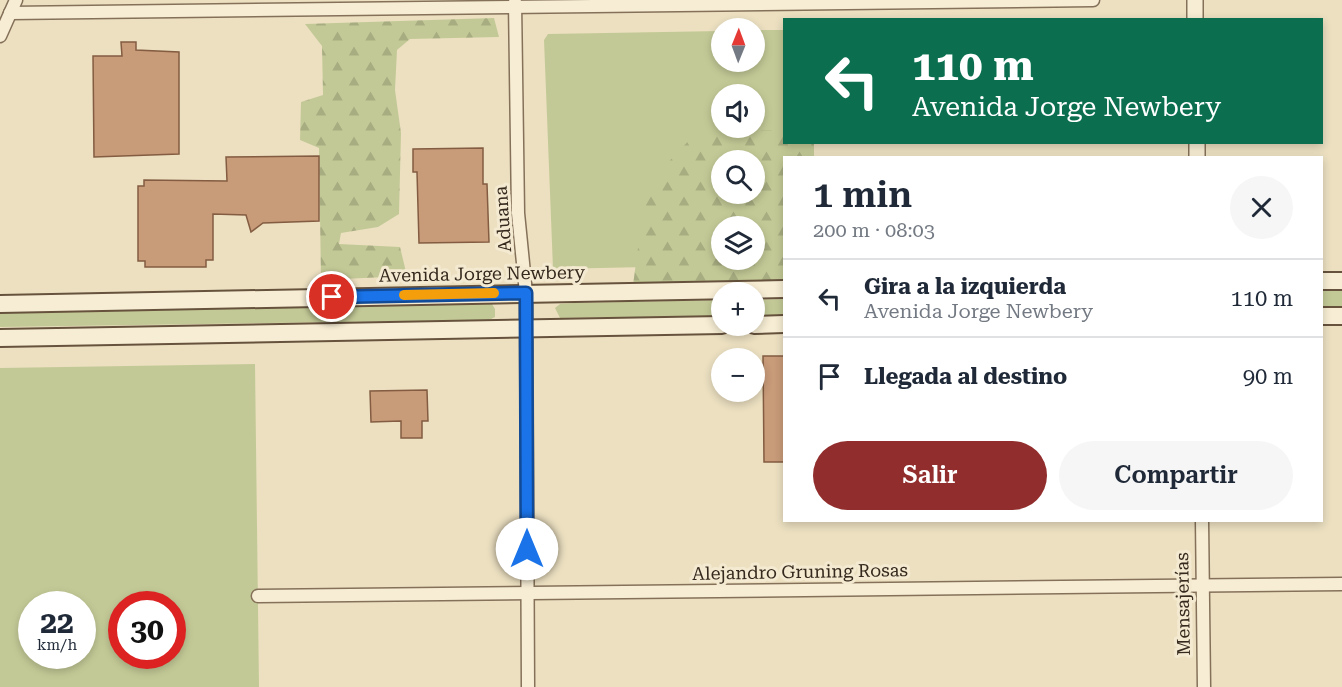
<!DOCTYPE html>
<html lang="es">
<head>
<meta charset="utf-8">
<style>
	:root { --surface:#fff; --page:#f6f6f7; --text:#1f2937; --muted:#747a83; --line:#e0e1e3; --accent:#912d2c }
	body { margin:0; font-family:"Roboto Serif",serif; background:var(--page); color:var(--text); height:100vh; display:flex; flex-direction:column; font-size:22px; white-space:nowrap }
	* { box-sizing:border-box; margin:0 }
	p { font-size:20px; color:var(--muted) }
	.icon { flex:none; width:33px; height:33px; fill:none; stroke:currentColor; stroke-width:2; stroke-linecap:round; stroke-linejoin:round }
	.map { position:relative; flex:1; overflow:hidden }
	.panel { position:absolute; left:783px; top:156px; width:540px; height:366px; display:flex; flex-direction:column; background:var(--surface); border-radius:0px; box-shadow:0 3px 9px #0003 }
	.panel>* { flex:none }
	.banner { position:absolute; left:783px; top:18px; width:540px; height:126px; border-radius:0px; box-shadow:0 3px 9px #0003; background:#0b6e4f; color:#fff; overflow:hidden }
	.needle { width:39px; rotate:1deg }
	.buttons { position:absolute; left:711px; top:18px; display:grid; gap:12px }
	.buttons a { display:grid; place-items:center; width:54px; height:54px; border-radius:50%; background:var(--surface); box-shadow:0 3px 9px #0003; font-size:30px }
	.speed { position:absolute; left:18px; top:591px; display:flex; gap:12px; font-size:30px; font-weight:700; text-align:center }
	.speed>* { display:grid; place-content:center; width:78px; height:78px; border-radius:50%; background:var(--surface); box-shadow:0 3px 9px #0003; line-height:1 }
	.speed small { font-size:15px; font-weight:400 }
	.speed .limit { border:9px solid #d22; background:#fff; color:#111 }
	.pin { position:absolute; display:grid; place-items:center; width:51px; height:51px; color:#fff; margin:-26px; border:3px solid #fff; border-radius:50%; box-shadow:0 2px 6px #0007 }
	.me { position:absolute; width:66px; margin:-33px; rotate:0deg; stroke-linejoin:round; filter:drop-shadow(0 0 4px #0008) }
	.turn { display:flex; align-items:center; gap:21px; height:126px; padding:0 30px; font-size:27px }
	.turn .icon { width:78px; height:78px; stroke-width:2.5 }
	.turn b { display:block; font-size:42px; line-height:51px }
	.round { display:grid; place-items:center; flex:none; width:63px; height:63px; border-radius:32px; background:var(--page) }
	.head { display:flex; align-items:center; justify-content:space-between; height:102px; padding:0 30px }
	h1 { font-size:36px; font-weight:600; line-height:45px }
	.primary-button { display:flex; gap:12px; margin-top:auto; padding:12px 30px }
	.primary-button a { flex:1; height:69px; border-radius:36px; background:var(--accent); color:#fff; font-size:24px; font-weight:600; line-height:69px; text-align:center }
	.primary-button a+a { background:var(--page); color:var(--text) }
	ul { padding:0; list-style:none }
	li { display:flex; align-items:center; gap:18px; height:78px; padding:0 30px; border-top:2px solid var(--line) }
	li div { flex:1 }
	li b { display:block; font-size:22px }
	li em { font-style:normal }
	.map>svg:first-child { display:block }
	.grass { fill:#c3c996; fill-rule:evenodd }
	.forest { fill:url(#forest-firs); fill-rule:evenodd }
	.building { fill:#c89b79; stroke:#835c41; stroke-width:1.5 }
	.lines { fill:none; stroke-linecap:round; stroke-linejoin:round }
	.minor-casing { stroke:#85715a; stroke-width:15 }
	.tertiary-casing { stroke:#85715a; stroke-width:18 }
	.secondary-casing { stroke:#66523d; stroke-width:20 }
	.minor { stroke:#f7edd4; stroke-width:12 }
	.tertiary { stroke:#f7edd4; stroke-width:15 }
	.secondary { stroke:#f7edd4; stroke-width:16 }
	.route-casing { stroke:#114b97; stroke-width:15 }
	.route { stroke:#1a73e8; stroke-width:10 }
	.slow { stroke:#f59e0b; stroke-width:10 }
	.labels { text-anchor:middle; stroke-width:6; stroke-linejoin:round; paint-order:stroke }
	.street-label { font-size:18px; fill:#35291d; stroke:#f4ead1 }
</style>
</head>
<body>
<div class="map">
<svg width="1342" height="687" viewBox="0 0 1342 687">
	<defs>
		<pattern id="forest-firs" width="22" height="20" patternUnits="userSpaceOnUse" patternTransform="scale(1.5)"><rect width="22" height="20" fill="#c3c996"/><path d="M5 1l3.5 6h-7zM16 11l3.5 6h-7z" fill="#a8ad81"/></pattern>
	</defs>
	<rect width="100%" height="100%" fill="#ece0c1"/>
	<g class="grass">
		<path d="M755,30h29v112l30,1v14l-30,1v106l-231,5 -9,-229 4,-6 173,-3 1,31h32zM722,94h32v34h-32zM722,160h32v34h-32zM722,226h32v34h-32z"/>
		<path d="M1342,290v17h-20v-16z"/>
		<path d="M784,299v17h-29v-16z"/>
		<path d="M721,300v16l-161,2 -5,-10 5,-4 14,-1z"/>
		<path d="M492,304l3,5v8l-6,3 -489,7v-16z"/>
		<path d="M255,364l4,323h-259v-319zM32,604h50v52h-50zM122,604h50v52h-50z"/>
	</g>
	<g class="forest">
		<path d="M494,18l5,19 -89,2 -13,11 -2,40 6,43 -2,81 -21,13 -37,6 -2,11 61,3 7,29 -86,4 -2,-132 -19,-8 1,-38 22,-7 -1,-49 -17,-22z"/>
		<path d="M784,130v12l30,1v14l-30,1v124l-151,3 11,-82 15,-31 36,-38 33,-3zM722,160h32v34h-32zM722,226h32v34h-32z"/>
	</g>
	<g class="building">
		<path d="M121,42h15v8l43,2v102l-85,3 -1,-101h29z"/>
		<path d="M483,148v36h4l2,58 -70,1 -2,-71h-4v-23z"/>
		<path d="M319,156v65l-56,2 -12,9 -5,-17 -33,-1v46h-7v7h-61v-6h-7v-75h6v-6l83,1 -1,-24z"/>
		<path d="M763,356h21v106h-20z"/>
		<path d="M427,390l1,31h-6v17h-21v-17l-30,1 -1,-31z"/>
	</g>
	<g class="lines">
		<defs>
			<g id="minor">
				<path d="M515,2l3,211 8,80 2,394"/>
				<path d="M10,13l1083,-13"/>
				<path d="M0,36l16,-36"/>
				<path d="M1202,520l2,167"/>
				<path d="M258,596l1084,-12"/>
			</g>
			<g id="tertiary">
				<path d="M1195,0v20"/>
				<path d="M1197,142v16"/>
			</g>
			<g id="secondary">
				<path d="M1322,281h20"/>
				<path d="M0,304l784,-15"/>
				<path d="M1322,316h20"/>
				<path d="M754,325l30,-1"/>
				<path d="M0,338l722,-13"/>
			</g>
		</defs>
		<use href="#minor" class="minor-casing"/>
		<use href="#tertiary" class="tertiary-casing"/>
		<use href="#secondary" class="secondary-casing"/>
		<use href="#minor" class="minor"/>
		<use href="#tertiary" class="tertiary"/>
		<use href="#secondary" class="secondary"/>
	</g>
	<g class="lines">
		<defs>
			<path id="route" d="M332,297l194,-4 1,256"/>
		</defs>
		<use href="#route" class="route-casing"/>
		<use href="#route" class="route"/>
		<path class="slow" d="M404,295l90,-2"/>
	</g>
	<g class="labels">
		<g class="street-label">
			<text transform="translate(503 219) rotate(-94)" y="6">Aduana</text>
			<text transform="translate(482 274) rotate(-1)" y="6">Avenida Jorge Newbery</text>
			<text transform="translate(800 572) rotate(-1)" y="6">Alejandro Gruning Rosas</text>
			<text transform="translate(1183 604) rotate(-91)" y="6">Mensajerías</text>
		</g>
	</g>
</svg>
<div class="buttons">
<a><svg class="needle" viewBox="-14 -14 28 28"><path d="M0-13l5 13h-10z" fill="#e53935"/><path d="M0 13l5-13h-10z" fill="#747a83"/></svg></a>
<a><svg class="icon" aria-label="sound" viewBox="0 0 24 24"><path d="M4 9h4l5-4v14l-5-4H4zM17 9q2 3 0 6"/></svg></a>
<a><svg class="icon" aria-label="search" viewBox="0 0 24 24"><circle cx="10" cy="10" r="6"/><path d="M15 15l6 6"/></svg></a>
<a><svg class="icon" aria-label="layers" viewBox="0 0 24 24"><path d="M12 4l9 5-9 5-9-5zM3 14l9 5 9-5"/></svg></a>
<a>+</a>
<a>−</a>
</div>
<div class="speed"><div>22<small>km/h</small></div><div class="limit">30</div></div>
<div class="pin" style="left:332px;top:297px;background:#d93025"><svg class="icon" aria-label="arrive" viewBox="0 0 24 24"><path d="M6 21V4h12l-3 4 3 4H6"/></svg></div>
<svg class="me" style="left:527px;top:549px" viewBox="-20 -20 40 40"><circle r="19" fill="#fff"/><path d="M0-13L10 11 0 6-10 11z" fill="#1a73e8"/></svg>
<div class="banner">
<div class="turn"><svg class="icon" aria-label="left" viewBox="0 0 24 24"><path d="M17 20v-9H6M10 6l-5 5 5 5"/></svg><div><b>110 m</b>Avenida Jorge Newbery</div></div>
</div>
<section class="panel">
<div class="head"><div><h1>1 min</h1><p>200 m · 08:03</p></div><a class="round"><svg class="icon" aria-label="close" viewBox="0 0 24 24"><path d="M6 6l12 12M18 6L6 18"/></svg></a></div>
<ul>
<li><svg class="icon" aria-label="left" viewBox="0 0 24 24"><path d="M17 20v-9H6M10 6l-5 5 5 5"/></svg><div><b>Gira a la izquierda</b><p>Avenida Jorge Newbery</p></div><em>110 m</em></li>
<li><svg class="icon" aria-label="arrive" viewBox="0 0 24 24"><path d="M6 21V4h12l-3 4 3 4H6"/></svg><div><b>Llegada al destino</b></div><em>90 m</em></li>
</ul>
<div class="primary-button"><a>Salir</a><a>Compartir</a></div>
</section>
</div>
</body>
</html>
